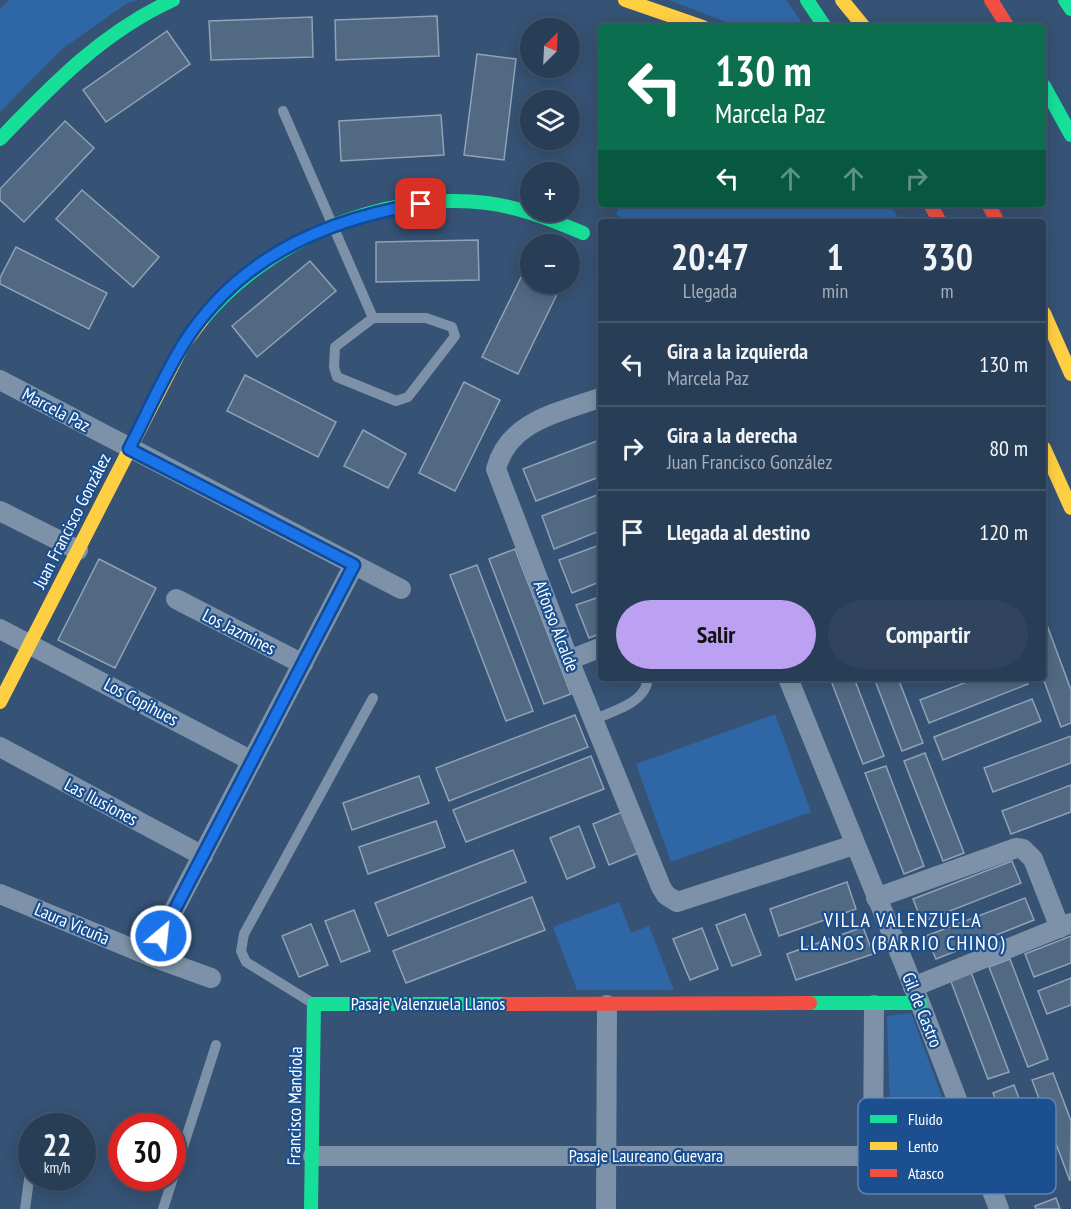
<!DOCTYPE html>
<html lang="es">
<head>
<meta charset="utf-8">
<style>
	:root { --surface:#283e57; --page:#30455d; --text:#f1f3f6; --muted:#a5aeba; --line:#44576d; --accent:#bca0f2 }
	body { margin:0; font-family:"PT Sans Narrow",sans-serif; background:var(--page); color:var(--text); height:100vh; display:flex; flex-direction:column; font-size:22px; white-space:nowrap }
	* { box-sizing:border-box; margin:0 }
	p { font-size:20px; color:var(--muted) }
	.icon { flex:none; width:33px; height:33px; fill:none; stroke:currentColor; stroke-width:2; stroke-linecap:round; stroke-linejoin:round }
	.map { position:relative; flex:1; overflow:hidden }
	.details { position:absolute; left:598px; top:219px; width:448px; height:462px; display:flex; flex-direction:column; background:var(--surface); border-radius:6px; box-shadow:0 3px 15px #0003,0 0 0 2px var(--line) }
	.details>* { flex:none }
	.top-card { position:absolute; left:598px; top:24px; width:448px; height:183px; border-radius:6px; box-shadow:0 3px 15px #0003,0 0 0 2px var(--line); background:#0b6e4f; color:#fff; overflow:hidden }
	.needle { width:39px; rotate:24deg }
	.controls { position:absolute; left:520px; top:18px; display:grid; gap:12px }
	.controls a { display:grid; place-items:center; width:60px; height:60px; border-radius:50%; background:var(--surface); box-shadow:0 3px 15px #0003,0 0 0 2px var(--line); font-size:30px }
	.speed { position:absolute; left:18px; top:1113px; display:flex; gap:12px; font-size:30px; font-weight:700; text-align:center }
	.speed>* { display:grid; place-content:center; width:78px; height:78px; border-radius:50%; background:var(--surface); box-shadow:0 3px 15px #0003,0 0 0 2px var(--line); line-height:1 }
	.speed small { font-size:15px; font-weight:400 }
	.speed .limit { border:9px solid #d22; background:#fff; color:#111 }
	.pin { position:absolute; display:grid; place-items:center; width:51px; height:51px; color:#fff; margin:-26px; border-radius:12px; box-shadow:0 3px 9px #0006 }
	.me { position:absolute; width:66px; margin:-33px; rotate:28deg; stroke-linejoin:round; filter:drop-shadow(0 0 4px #0008) }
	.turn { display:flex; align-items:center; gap:21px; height:126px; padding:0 18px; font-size:27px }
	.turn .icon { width:78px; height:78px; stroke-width:2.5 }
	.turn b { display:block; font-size:42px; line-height:51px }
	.lanes { display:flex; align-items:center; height:57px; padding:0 18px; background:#0003; justify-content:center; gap:30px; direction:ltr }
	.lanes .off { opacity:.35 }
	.eta { display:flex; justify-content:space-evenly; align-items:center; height:102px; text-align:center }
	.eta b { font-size:36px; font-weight:700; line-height:42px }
	.action { display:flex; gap:12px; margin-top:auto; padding:12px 18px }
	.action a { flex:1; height:69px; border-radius:36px; background:var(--accent); color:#111; font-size:24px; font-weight:700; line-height:69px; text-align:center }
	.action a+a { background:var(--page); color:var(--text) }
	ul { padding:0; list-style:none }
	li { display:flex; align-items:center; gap:18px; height:84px; padding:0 18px; border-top:2px solid var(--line) }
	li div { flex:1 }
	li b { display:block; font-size:22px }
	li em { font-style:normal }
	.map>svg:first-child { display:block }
	.green { fill:#2f66a5 }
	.building { fill:#526984; stroke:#92a2b6; stroke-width:1.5 }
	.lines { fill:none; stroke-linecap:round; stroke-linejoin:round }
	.lane { stroke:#7d92a8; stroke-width:10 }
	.street { stroke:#7d92a8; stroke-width:20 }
	.fast { stroke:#16e098; stroke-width:14 }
	.slow { stroke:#ffcf43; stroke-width:14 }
	.jam { stroke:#f24e42; stroke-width:14 }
	.route-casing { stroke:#114b97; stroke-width:15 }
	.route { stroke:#1a73e8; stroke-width:10 }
	.labels { text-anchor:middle; stroke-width:4.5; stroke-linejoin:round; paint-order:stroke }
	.street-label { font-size:18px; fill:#fff; stroke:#1b4f8f }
	.neighbourhood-label { font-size:20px; letter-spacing:1.5px; fill:#fff; stroke:#1b4f8f }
	.key { fill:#1b4f8f; stroke:#5f84b1; stroke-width:1.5 }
	.key-label { font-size:16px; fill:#fff }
</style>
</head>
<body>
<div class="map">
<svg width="1071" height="1209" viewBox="0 0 1071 1209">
	<rect width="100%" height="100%" fill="#365274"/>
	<g class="green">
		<path d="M9,0h128l-11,4 -64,45 -62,63v-103z"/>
		<path d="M669,0h117l19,27h-66z"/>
		<path d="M620,204h270l11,18h-278l-7,-9z"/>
		<path d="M775,714l36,98 -140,50 -35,-98z"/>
		<path d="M619,902l12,31 18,-7 25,64h-97l-24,-63z"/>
		<path d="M911,1013l49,132 -69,2 -4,-131z"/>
	</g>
	<g class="building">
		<path d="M437,16l2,40 -103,4 -1,-40z"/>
		<path d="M312,17l1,40 -102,3 -2,-39z"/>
		<path d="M167,31l23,33 -84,58 -23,-32z"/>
		<path d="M477,54l39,5 -12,101 -40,-5z"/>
		<path d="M441,115l3,40 -103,6 -2,-40z"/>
		<path d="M65,121l29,27 -70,74 -24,-22v-11z"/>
		<path d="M82,190l77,67 -26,30 -77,-68z"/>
		<path d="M478,240l1,40 -103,2v-40z"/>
		<path d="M16,247l91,46 -18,36 -89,-45v-6z"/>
		<path d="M310,261l26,30 -79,66 -25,-31z"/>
		<path d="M527,265l4,2v17h31l-44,90 -36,-17z"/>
		<path d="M245,375l91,47 -18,35 -91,-46z"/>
		<path d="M464,382l36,18 -45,91 -36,-18z"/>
		<path d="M363,430l43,24 -18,34 -44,-22z"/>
		<path d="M602,439v37l-66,25 -13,-32z"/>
		<path d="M602,493v37l-48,19 -12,-33z"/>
		<path d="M602,544v37l-30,12 -13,-33z"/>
		<path d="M515,549l56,145 -27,10 -55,-145z"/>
		<path d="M99,559l57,29 -41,80 -57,-28z"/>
		<path d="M477,565l56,146 -27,10 -56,-146z"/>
		<path d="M602,596v37l-13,5 -13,-33z"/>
		<path d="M1044,617l27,73v33l-10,4 -18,-49z"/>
		<path d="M830,678h24l30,78 -21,8z"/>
		<path d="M874,678h24l25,65 -21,8z"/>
		<path d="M977,678h48l3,6 -99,39 -9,-23z"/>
		<path d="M1032,699l9,22 -98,39 -9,-23z"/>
		<path d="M575,715l13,32 -139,54 -13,-33z"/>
		<path d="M1071,736v27l-78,29 -9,-24z"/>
		<path d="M925,753l39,100 -21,8 -39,-100z"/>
		<path d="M591,756l13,33 -138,53 -13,-32z"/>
		<path d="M886,766l38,100 -20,8 -39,-101z"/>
		<path d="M419,776l10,27 -77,27 -9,-27z"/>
		<path d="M1071,785v27l-60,22 -9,-23z"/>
		<path d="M622,812l16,41 -29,12 -16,-41z"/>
		<path d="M436,821l9,26 -77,27 -9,-27z"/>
		<path d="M579,826l16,41 -28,12 -17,-41z"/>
		<path d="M513,850l13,32 -138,54 -13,-33z"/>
		<path d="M1012,861l9,22 -99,39 -9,-23z"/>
		<path d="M847,882l9,27 -77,27 -9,-27z"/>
		<path d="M532,897l13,33 -139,53 -13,-32z"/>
		<path d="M1025,898l9,22 -98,39 -10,-23z"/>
		<path d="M354,910l16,41 -29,11 -16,-41z"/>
		<path d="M745,914l16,41 -29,11 -16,-41z"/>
		<path d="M311,924l17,41 -29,12 -17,-41z"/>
		<path d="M863,927l10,27 -77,26 -9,-26z"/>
		<path d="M702,928l16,41 -28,11 -17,-41z"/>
		<path d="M1071,936v27l-37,14 -9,-23z"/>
		<path d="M1010,959l38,100 -20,8 -39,-100z"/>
		<path d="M971,972l38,100 -21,7 -38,-100z"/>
		<path d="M1071,978v27l-24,9 -9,-23z"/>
		<path d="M1053,1073l18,48 -1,60 -38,-101z"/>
		<path d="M1014,1085l38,100 -21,8 -38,-100z"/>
		<path d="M1056,1198l4,11h-24l-1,-3z"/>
	</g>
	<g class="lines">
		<g class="lane">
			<path d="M283,111l90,207"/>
			<path d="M373,318h53l26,9 3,9 -47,61 -12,4 -59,-24 -3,-10 1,-20z"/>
			<path d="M593,720c19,-9 47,-15 54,-36l-3,-6"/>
			<path d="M314,1004l-68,-42 -5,-11 3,-17 129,-236"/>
			<path d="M35,1126l1,-2"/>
			<path d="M25,1209l7,-51"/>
			<path d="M163,1209l53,-164"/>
		</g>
		<g class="street">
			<path d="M0,380l401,209"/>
			<path d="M602,397c-43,16 -93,23 -106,72l73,191 92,227 5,8 11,7 177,-57"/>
			<path d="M0,511l78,39"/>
			<path d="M176,599l127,65"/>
			<path d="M0,629l252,132"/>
			<path d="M569,660l33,-13"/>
			<path d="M788,678l132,325 79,206"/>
			<path d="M0,747l203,109"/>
			<path d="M0,894l150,62 61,22"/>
			<path d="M876,898l140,-50 7,1 10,10 27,69"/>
			<path d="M150,956l204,-391"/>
			<path d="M913,987l158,-64"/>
			<path d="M313,1156h665"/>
			<path d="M873,1156l1,-151"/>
			<path d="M606,1209l1,-204"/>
		</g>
		<g class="fast">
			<path d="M807,0l18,27"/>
			<path d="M1065,0l6,9"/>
			<path d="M1044,86l27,49"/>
			<path d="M0,139c53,-55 103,-107 173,-139"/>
			<path d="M202,320c65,-79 181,-130 285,-117 33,4 65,17 96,30"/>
			<path d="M810,1003h110"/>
			<path d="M311,1209l3,-205h192"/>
		</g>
		<g class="slow">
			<path d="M625,0l78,27"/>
			<path d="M842,0l22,27"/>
			<path d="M1044,313l27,61"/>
			<path d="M1044,448l27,60"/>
			<path d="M0,702l183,-357 19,-25"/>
		</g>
		<g class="jam">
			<path d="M991,0l17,27"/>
			<path d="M930,204l10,18"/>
			<path d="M988,204l10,18"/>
			<path d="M506,1004l304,-1"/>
		</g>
	</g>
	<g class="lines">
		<defs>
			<path id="route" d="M161,936l193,-371 -225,-116c18,-35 34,-72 55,-106 53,-84 141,-124 237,-139"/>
		</defs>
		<use href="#route" class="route-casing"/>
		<use href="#route" class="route"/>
	</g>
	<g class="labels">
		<g class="street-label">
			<text transform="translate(56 410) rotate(28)" y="6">Marcela Paz</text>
			<text transform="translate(72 521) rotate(-63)" y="6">Juan Francisco González</text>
			<text transform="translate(556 626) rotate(69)" y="6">Alfonso Alcalde</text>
			<text transform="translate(239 632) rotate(27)" y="6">Los Jazmines</text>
			<text transform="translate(141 702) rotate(28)" y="6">Los Copihues</text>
			<text transform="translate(101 802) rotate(28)" y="6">Las Ilusiones</text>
			<text transform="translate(72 924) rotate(23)" y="6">Laura Vicuña</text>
			<text x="428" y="1010">Pasaje Valenzuela Llanos</text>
			<text transform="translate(922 1010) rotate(68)" y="6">Gil de Castro</text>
			<text transform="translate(295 1106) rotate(-89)" y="6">Francisco Mandiola</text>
			<text x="646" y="1162">Pasaje Laureano Guevara</text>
		</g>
		<g class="neighbourhood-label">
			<text x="903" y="927">VILLA VALENZUELA<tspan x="903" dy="23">LLANOS (BARRIO CHINO)</tspan></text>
		</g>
	</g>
	<rect x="858" y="1098" width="198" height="96" rx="9" class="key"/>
	<rect x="870" y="1115" width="27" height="8" fill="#16e098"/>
	<rect x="870" y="1142" width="27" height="8" fill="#ffcf43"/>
	<rect x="870" y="1169" width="27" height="8" fill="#f24e42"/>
	<g class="key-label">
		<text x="908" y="1125">Fluido</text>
		<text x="908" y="1152">Lento</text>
		<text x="908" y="1179">Atasco</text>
	</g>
</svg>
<div class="controls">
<a><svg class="needle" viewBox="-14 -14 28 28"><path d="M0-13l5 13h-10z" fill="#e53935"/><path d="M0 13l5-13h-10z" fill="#a5aeba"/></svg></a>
<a><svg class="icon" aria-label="layers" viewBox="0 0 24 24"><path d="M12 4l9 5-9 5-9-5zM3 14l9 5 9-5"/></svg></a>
<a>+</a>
<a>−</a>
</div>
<div class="speed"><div>22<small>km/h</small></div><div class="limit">30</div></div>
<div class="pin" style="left:421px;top:204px;background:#d93025"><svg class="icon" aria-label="arrive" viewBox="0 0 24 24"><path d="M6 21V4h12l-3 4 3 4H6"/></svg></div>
<svg class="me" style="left:161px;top:936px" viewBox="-20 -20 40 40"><circle r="17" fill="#1a73e8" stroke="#fff" stroke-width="3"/><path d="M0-11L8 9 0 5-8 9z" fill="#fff"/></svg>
<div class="top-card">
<div class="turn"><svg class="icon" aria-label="left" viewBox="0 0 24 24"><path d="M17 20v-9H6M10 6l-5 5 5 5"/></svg><div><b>130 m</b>Marcela Paz</div></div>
<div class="lanes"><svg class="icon" aria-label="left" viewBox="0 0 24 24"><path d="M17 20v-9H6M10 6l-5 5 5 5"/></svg><svg class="icon off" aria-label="ahead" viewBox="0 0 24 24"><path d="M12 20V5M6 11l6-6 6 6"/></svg><svg class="icon off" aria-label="ahead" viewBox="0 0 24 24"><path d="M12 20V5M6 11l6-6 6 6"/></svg><svg class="icon off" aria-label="right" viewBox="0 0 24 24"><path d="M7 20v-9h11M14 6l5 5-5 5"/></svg></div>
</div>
<section class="details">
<div class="eta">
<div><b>20:47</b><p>Llegada</p></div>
<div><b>1</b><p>min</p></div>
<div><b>330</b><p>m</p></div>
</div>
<ul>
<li><svg class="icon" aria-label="left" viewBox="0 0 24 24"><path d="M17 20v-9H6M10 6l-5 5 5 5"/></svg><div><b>Gira a la izquierda</b><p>Marcela Paz</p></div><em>130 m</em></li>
<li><svg class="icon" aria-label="right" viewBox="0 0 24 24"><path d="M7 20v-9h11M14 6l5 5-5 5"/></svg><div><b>Gira a la derecha</b><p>Juan Francisco González</p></div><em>80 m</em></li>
<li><svg class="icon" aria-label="arrive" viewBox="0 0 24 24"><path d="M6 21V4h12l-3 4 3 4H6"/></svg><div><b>Llegada al destino</b></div><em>120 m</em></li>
</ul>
<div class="action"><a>Salir</a><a>Compartir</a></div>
</section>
</div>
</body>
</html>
